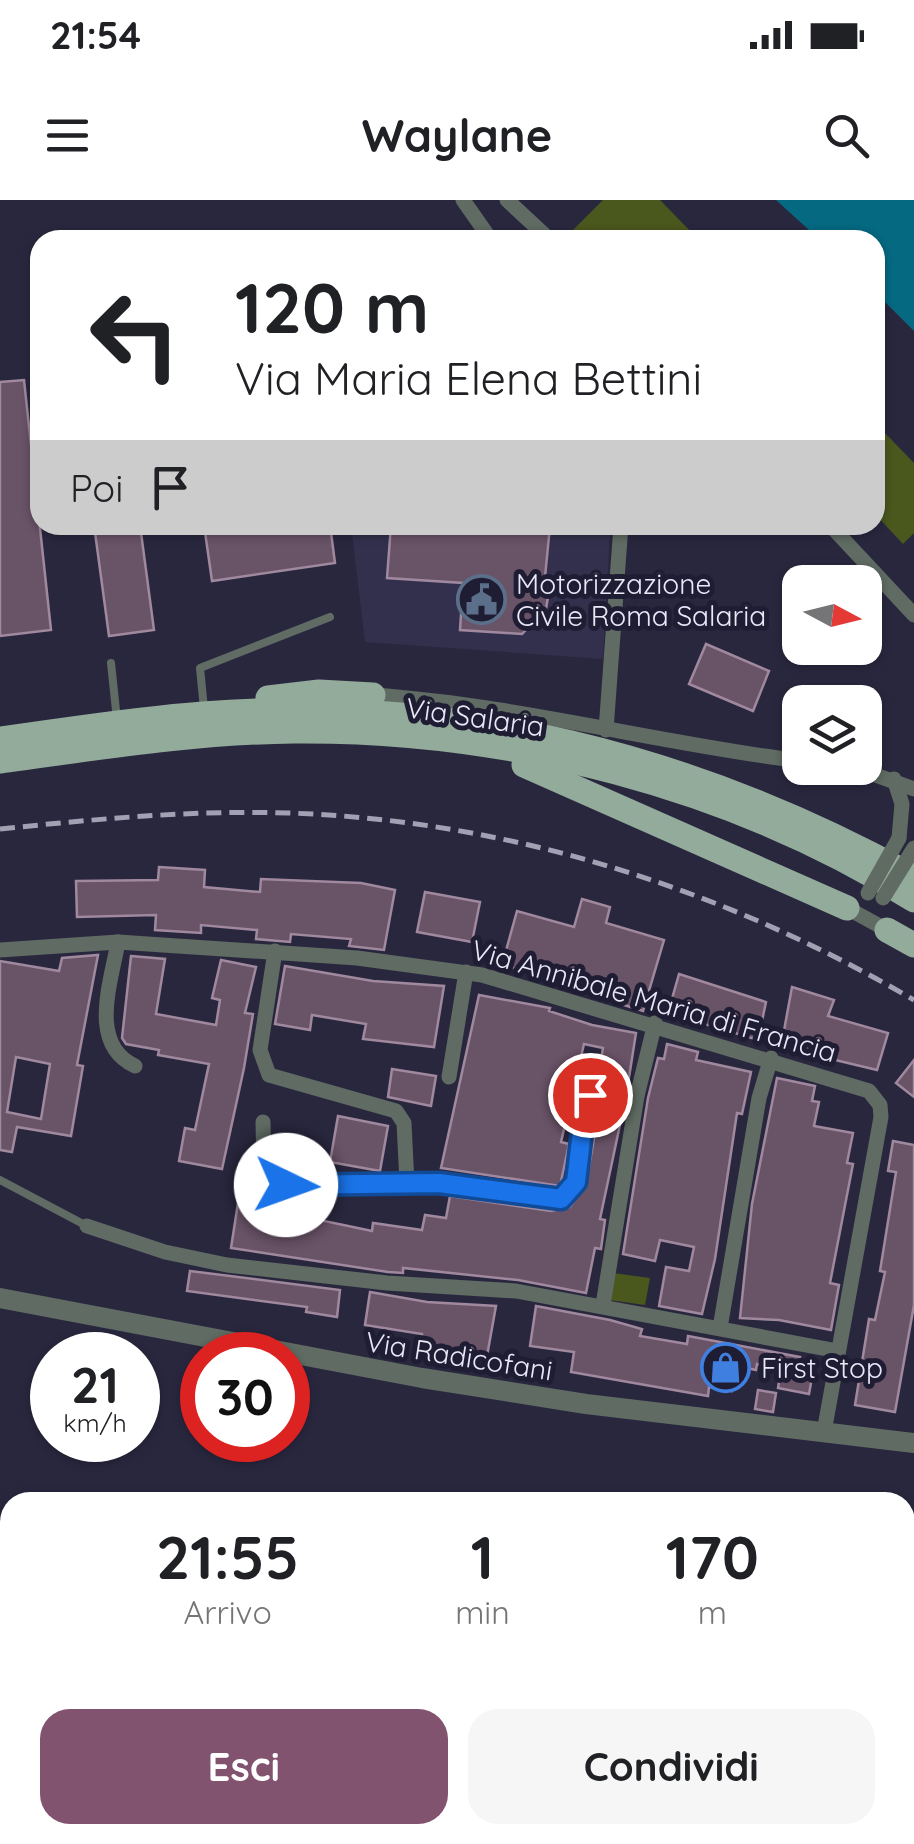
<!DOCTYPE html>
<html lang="it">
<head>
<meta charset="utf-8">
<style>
	:root { --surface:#fff; --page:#f6f6f6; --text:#202124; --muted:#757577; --accent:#81536f }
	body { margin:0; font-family:Quicksand,sans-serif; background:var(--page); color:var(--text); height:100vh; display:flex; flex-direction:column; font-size:38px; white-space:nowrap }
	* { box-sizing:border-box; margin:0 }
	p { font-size:32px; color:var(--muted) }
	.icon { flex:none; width:55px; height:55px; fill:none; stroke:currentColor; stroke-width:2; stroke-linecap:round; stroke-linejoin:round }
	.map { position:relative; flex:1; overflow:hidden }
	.panel { position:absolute; left:0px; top:1292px; width:915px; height:352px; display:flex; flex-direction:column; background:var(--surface); border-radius:30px 30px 0 0; box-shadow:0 2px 8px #0004 }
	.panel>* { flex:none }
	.guide { position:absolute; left:30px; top:30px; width:855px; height:305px; border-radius:30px; box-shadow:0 2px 8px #0004; background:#fff; color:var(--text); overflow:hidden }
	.needle { width:65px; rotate:97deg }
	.controls { position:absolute; left:782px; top:365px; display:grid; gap:20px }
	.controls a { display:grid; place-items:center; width:100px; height:100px; border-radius:20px; background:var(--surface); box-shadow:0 2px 8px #0004; font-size:50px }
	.speed { position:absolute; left:30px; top:1132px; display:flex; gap:20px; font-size:50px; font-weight:700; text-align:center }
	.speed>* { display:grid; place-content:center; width:130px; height:130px; border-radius:50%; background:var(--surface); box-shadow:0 2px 8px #0004; line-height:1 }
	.speed small { font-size:25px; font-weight:400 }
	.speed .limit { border:15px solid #d22; background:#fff; color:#111 }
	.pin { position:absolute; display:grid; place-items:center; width:85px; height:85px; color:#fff; margin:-42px; border:5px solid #fff; border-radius:50%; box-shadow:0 2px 10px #0007 }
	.me { position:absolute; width:110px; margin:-55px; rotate:93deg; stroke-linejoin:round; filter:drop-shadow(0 0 8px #0008) }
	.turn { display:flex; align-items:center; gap:35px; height:210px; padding:0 40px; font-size:45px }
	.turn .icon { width:130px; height:130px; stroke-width:2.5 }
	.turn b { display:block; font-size:70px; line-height:85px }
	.then { display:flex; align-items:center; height:95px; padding:0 40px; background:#0003; gap:20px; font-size:38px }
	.eta { display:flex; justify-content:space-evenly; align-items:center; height:170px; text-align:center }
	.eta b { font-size:60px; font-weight:800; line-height:70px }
	.cta { display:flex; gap:20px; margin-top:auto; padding:20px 40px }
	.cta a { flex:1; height:115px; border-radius:30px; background:var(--accent); color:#fff; font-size:40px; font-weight:800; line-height:115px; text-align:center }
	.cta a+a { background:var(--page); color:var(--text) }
	.status { display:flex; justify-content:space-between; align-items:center; height:70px; padding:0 50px; background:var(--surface); direction:ltr }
	.status svg { height:28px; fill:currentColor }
	header { display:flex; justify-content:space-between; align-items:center; height:130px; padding:0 40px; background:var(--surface); font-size:45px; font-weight:800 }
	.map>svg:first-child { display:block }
	.built { fill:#32304d }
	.green { fill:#4a571d }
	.water { fill:#056982 }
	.building { fill:#695367; stroke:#a0899e; stroke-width:2.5; fill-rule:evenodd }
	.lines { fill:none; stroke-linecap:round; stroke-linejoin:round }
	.service { stroke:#5f6b63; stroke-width:8 }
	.minor { stroke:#5f6b63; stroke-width:15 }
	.tertiary { stroke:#5f6b63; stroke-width:20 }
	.primary { stroke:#93ab9a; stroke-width:25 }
	.rail { stroke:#a1a1b3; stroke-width:5; stroke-dasharray:15 8; stroke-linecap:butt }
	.minor-bridge { stroke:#5f6b63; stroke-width:15 }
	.route-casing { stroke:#114b97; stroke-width:25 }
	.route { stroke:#1a73e8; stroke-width:18 }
	.labels { text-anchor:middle; stroke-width:10; stroke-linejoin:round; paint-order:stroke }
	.poi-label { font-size:28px; fill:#e8e8f7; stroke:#1f1d33; text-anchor:start }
	.street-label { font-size:28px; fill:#e8e8f7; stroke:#1f1d33 }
</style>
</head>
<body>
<div class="status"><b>21:54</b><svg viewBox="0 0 49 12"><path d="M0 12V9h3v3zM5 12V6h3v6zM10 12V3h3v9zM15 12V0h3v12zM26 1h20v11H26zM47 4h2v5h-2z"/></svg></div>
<header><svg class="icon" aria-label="menu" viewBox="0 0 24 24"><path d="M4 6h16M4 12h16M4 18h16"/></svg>Waylane<svg class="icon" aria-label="search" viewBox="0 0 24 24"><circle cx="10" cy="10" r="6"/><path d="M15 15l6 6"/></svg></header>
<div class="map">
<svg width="914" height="1644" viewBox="0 0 914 1644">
	<rect width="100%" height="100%" fill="#29273e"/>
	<path class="built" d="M351,325h252l7,7 -7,127 -238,-17z"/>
	<g class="green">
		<path d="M603,0h57l39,40h-127l-5,-4z"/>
		<path d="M884,232l30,31v70l-11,11 -28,-30v-74z"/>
		<path d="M613,1073l37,5 -5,27 -36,-5z"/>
		<path d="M10,1341v70l-10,9v-78z"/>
		<path d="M905,1357l9,1v104l-9,-1z"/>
	</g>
	<path class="water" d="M776,0h138v131l-39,-39v-52h-55z"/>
	<g class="building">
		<path d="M24,180l27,250 -51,6v-254z"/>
		<path d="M94,325h46l14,105 -45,6z"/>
		<path d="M204,325h126l5,38 -123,18z"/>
		<path d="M391,325l159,1 -5,51h-14l17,20 -2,12 -24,25 -62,-4 3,-47 -76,-5z"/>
		<path d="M706,444l63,27 -16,40 -64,-27z"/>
		<path d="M159,667l46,3 -1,17 56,5 1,-13 100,4 34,7 -11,60 -35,-4 2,-7 -60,-5 -1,8 -34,-3 1,-9 -56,-5v8l-46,-3 1,-15 -79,2 -1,-36 82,-1z"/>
		<path d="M425,692l55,10 -8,40 -55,-10z"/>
		<path d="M582,699l28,8 -4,16 58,17 -21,71 -42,-13 1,-6 -100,-27 15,-54 57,16z"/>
		<path d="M98,755l-21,110 6,1 -12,70 -54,-9 -5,25 -12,-2v-189l59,10 3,-13zM16,857l34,7 -9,55 -34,-7z"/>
		<path d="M131,756l34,3 -9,55 60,11 4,-25 -8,-2 9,-38 35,7 -11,46 8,1 -9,54 -22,101 -43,-8 6,-33 10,2 14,-66 -51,-9 1,-5 -33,-6 -4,-6z"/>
		<path d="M285,766l88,15 71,5 -10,61 -71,-8 3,-15 -54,-9 -2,15 -35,-6z"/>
		<path d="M679,774l87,28 -8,38 -90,-27z"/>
		<path d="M792,787l42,13 -6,16 60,17 -11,37 -96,-23z"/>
		<path d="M479,795l71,13 -1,3 43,14 44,8 -8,51 -31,-2 6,-34 -19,-4 -23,98 8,2 -9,42 -119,-18z"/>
		<path d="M667,844l31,8 -2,8 55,12 -9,42 -5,-1 -22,146 -13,55 -43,-8 7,-39 23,4 5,-24 -34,-7 -5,21 -32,-7 25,-156 10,-40 6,1z"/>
		<path d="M914,860v37l-18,-14z"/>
		<path d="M392,869l44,7 -5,30 -43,-9z"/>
		<path d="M777,878l38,8 -3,15 7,1 -5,24 39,7 -6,30 6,1 -23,119 9,2 -8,45 -52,-10 -39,-2 12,-114z"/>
		<path d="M600,905l24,1 -24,113 5,1 -4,29 -6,-1 -9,45 -68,-13 -115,-12v5l-15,-1 -157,-24 7,-45 134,28 1,-8 49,7 3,-15 21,3 4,-22 101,15 19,-4 16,-23z"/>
		<path d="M338,916l50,10 -8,45 -50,-9z"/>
		<path d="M893,941l21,4v160l-19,107 -40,-7 14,-86 6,1 10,-48 -5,-1 16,-99 -8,-1z"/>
		<path d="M190,1071l150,19 -3,27 -31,-5 1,-5 -120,-16z"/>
		<path d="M370,1092l57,10 69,4 -9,50 -66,-12 1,-10 -57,-9z"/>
		<path d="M536,1106l74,14 32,9 -2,7 47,8 1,-8 112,21 -2,12 15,3 -4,22 -31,-6 3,-19 -24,-5 -1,6 -19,-4 -5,25 -23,-4 -1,9 -137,-24 3,-20 -44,-6z"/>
		<path d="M758,1190l18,3 -3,19 -18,-3z"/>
	</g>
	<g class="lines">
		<g class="service">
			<path d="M111,463l6,57"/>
			<path d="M204,509l-4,-41 130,-51"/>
			<path d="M0,980l87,46"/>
		</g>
		<g class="minor">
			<path d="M463,0l28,40"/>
			<path d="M507,0l43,40"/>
			<path d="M830,325l84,90"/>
			<path d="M373,495c144,10 284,48 427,66"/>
			<path d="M606,530l15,-205"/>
			<path d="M856,568l58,21"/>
			<path d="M894,579l8,25 -3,34"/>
			<path d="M847,708l40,22"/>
			<path d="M118,742c-7,41 -30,102 17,124"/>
			<path d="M0,750l118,-8 239,16 125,17 387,116 11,14 1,12 -57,315"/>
			<path d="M275,751l-15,99 9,25 127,36 8,12 3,60"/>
			<path d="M449,877l17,-105"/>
			<path d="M263,922l1,45 8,11 14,7 48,3 105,-5 114,17 14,-4 8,-14 12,-82 10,-7 40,3"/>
			<path d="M87,1026l78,26 62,13 160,18 129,8 322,60"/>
			<path d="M603,1105l34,-209 18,-73"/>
			<path d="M720,1128l39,-230 12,-40"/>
			<path d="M905,1573l9,-7"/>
			<path d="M95,1635l6,9"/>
			<path d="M285,1635l13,9"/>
			<path d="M665,1644l7,-9"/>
			<path d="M864,1644l4,-9"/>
		</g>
		<path class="tertiary" d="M0,1098l422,80 164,26 328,39"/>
		<g class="primary">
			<path d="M268,498l51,-6 54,3"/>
			<path d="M0,539c67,-9 135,-20 203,-25 250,-20 492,42 711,163"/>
			<path d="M0,561c97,-13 195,-29 294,-30 213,-2 438,55 620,169"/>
			<path d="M524,565l323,143"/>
			<path d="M887,730l27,15"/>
		</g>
		<g class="rail">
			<path d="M0,629c96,-10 192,-19 288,-16 221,7 436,76 626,187"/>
			<path d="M0,1327h10"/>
			<path d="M905,1342l9,1"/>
		</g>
		<g class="minor-bridge">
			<path d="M868,693l31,-55"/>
			<path d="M883,698l31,-50"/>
		</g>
	</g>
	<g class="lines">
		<defs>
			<path id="route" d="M286,985l153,-2 122,16 15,-17 9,-76 5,-11"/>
		</defs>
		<use href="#route" class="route-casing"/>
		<use href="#route" class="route"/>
	</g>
	<defs>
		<symbol id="civic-ring" viewBox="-11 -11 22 22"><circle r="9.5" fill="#1f1d33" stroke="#5c6f8a" stroke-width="1.5"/><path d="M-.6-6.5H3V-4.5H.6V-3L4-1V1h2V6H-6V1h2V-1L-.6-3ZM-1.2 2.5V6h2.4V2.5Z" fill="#5c6f8a"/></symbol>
		<symbol id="shop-ring" viewBox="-11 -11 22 22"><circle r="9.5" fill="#1f1d33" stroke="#3f7fe0" stroke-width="1.5"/><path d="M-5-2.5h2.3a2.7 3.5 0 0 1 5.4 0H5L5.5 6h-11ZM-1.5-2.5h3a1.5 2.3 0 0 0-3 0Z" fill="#3f7fe0"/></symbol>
	</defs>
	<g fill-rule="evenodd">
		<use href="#civic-ring" x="454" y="372" width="55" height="55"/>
		<use href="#shop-ring" x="698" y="1140" width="55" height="55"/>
	</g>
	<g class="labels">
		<g class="poi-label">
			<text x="516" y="394">Motorizzazione<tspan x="516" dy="32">Civile Roma Salaria</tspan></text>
			<text x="761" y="1178">First Stop</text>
		</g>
		<g class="street-label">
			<text transform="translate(475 517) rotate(8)" y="10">Via Salaria</text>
			<text transform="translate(654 801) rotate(16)" y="10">Via Annibale Maria di Francia</text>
			<text transform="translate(459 1156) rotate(9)" y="10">Via Radicofani</text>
		</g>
	</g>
</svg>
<div class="controls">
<a><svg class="needle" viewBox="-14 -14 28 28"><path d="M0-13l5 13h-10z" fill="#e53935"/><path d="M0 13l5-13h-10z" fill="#757577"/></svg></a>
<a><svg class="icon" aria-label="layers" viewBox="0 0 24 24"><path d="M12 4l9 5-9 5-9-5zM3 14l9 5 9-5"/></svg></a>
</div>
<div class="speed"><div>21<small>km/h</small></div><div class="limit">30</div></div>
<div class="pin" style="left:590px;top:895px;background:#d93025"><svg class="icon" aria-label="arrive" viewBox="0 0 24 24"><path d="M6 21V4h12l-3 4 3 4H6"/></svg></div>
<svg class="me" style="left:286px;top:985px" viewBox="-20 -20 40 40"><circle r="19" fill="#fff"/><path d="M0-13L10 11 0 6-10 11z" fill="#1a73e8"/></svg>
<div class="guide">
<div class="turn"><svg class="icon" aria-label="left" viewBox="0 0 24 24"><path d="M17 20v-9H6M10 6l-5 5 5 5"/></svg><div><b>120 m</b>Via Maria Elena Bettini</div></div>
<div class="then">Poi<svg class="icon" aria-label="arrive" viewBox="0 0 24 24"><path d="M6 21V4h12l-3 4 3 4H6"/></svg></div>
</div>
<section class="panel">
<div class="eta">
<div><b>21:55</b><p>Arrivo</p></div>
<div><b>1</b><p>min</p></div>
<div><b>170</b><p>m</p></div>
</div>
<div class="cta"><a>Esci</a><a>Condividi</a></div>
</section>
</div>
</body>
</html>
